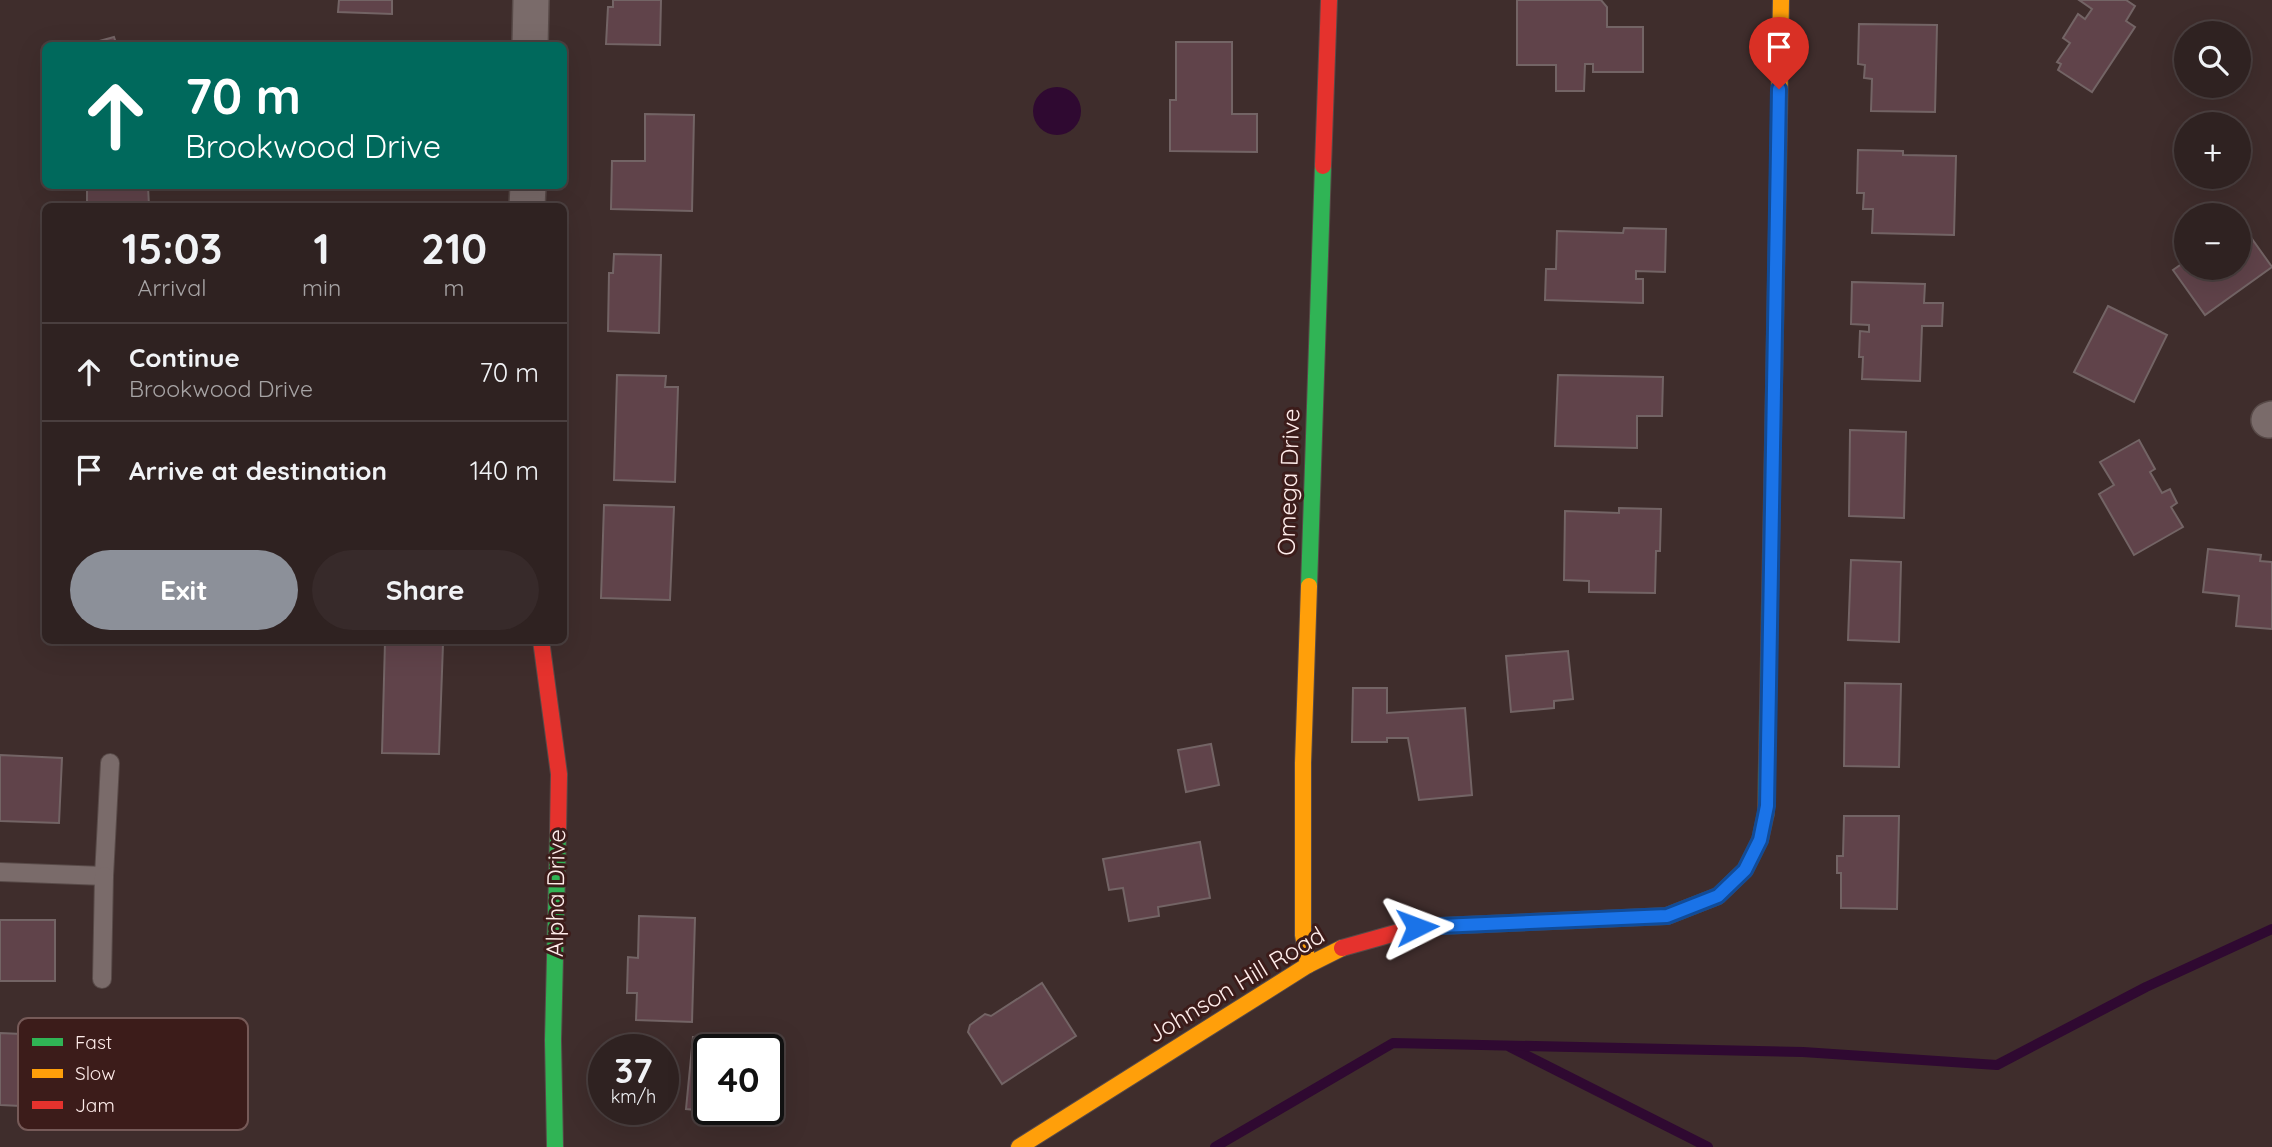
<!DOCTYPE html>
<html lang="en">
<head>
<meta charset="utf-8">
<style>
	:root { --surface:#2f2221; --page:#372a2a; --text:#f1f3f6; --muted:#a7a4a5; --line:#4a3f3f; --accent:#8c9099 }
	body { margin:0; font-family:Quicksand,sans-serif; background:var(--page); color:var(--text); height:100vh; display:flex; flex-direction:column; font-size:26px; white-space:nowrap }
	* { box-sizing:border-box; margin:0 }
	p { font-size:23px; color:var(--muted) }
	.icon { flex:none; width:38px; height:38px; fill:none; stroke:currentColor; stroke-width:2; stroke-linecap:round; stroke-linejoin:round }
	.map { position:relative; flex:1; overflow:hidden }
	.drawer { position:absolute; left:42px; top:203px; width:525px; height:441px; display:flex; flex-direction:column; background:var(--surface); border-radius:10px; box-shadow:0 7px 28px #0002,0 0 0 2px var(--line) }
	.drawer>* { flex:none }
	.hud { position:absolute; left:42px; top:42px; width:525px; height:147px; border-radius:10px; box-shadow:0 7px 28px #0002,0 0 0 2px var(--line); background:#00695c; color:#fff; overflow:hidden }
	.fabs { position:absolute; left:2174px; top:21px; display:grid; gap:14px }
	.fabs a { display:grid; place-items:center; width:77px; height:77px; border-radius:50%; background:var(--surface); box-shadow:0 7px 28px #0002,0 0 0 2px var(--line); font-size:35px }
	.speed { position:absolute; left:588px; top:1034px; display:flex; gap:14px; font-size:35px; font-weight:700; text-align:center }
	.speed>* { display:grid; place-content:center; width:91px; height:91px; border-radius:50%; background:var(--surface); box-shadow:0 7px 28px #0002,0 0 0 2px var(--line); line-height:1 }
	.speed small { font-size:18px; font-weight:400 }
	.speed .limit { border:4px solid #111; border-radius:10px; background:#fff; color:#111 }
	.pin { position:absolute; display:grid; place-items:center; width:60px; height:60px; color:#fff; margin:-72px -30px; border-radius:50% 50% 50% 0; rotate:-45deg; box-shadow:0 0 7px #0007 }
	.pin .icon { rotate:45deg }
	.me { position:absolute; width:77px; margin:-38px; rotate:87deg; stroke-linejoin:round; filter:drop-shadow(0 0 5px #0008) }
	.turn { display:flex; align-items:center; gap:24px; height:147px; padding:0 28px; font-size:32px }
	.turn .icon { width:91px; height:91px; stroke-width:2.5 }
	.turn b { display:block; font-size:49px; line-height:60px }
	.eta { display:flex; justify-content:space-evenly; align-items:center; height:119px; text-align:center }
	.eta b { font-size:42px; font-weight:800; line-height:49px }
	.primary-button { display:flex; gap:14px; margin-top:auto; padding:14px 28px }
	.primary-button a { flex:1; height:80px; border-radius:42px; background:var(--accent); color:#fff; font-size:28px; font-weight:800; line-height:80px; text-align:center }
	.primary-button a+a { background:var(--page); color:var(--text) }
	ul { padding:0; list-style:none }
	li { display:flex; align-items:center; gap:21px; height:98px; padding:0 28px; border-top:2px solid var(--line) }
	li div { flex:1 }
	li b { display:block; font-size:26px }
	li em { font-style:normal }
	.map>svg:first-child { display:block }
	.water { fill:#2f0931 }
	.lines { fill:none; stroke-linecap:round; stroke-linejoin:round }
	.stream { stroke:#2f0931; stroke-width:10 }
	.building { fill:#60434a; stroke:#736465; stroke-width:2 }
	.lane-casing { stroke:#584a48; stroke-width:20 }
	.street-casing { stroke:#584a48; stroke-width:38 }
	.fast-casing { stroke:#584a48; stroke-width:18 }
	.slow-casing { stroke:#584a48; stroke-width:18 }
	.jam-casing { stroke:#584a48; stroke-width:18 }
	.lane { stroke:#7a6b6a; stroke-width:18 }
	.street { stroke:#7a6b6a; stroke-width:35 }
	.fast { stroke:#30b455; stroke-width:16 }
	.slow { stroke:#ff9f0a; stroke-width:16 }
	.jam { stroke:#e5322d; stroke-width:16 }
	.route-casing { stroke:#114b97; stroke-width:18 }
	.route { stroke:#1a73e8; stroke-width:12 }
	.labels { text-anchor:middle; stroke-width:6; stroke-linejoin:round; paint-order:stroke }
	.street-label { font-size:24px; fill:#feecea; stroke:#3c1c1a }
	.key { fill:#3c1c1a; stroke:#765a58; stroke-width:2 }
	.key-label { font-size:19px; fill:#feecea }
</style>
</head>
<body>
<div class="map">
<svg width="2272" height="1147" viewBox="0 0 2272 1147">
	<rect width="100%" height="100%" fill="#3f2d2c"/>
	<circle class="water" cx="1057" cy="111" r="24"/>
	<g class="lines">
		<g class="stream">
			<path d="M1510,1047l198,100"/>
			<path d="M1215,1147l178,-104 410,9 194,13 149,-78 126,-58"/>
		</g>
	</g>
	<g class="building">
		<path d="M339,0h53v14l-54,-2z"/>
		<path d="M613,0h48l-1,45 -54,-1 2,-37h5z"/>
		<path d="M1517,0h84l6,7v20h36v45h-50v-8h-8l-1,27h-28v-26h-39z"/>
		<path d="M2079,0h47l9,6 -9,15 9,6 -43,65 -34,-22 3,-6 -4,-2 13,-19 -7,-5 15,-24 7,5 7,-10z"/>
		<path d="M1859,24l78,1 -2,87 -64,-1 1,-32 -8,-1 1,-13 -7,-1z"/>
		<path d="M114,37l3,9h-36z"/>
		<path d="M1176,42h56v72h25v38l-87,-1v-51h6z"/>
		<path d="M645,114l49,1 -2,96 -81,-2 1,-48h33z"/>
		<path d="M1858,150l45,1v4l53,1 -2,79 -82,-2 1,-24h-10l1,-16h-7z"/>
		<path d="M87,186h61l1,20h-62z"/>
		<path d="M353,203l52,2v-2l32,1v2h-84z"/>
		<path d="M2240,222l32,45 -67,48 -32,-45 13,-9v7h52z"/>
		<path d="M1624,228l42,1 -1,43 -29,-1v8h7v24l-98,-3 1,-31h10l1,-38 66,2z"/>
		<path d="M614,254l47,1 -2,78 -51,-2 1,-58h4z"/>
		<path d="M1852,282l73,2 -1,19h19l-1,23h-20l-2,55 -58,-2 1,-22h-4l1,-26 9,1v-7l-18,-1z"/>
		<path d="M2108,306l59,29 -33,67 -60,-30z"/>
		<path d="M617,375l49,1 -1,11h13l-3,95 -61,-2z"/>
		<path d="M1558,375l105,2 -1,39h-25v32l-82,-2z"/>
		<path d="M1850,430l56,2 -2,86 -55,-2z"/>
		<path d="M2139,440l16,29 -5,3 12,21 8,-4 7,14 -6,4 12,20 -49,28 -35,-61 15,-9 -14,-23z"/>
		<path d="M604,505l70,2 -4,93 -69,-2z"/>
		<path d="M1619,508l42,1 -1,42h-4l-1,42 -66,-1v-11l-25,-1 1,-69 54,2z"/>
		<path d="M2208,549l53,6 -1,6 12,1v67l-36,-3 3,-30 -36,-4z"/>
		<path d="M1851,560l50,2 -2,80 -51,-2z"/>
		<path d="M385,642l58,2 -4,110 -57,-1z"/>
		<path d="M1568,651l5,48 -19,2v7l-43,4 -5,-56z"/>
		<path d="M1845,683l56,1 -2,83 -55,-1z"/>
		<path d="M1353,688h34v25l78,-5 7,87 -53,5 -11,-62h-21v4h-35z"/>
		<path d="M1211,744l8,41 -33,7 -8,-42z"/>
		<path d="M0,755l62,3 -3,65 -59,-2z"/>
		<path d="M1844,816h55l-2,93 -56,-1v-35h-4v-17h6z"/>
		<path d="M1200,842l10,56 -52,9 1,9 -30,5 -6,-33 -14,2 -6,-31z"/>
		<path d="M639,916l56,2 -3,104 -56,-2 1,-27h-10l1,-36 10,1z"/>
		<rect x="0" y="920" width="55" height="61"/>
		<path d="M1042,983l34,53 -74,48 -34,-52 2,-7 15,-11 6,2z"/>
		<path d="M0,1033l89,4 -4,72 -85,-4z"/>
		<path d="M693,1037l66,6v7h-50v60h44v5l-67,-6z"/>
	</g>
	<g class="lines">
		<defs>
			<g id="lane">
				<path d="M0,872l104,4 6,-113"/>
				<path d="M102,979l2,-103"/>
			</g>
			<g id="street">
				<path d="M530,46l1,-46"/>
				<path d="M527,206l1,-20"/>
				<path d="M2269,420l3,-1"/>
			</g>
			<g id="fast">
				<path d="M1309,586l14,-420"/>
				<path d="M1766,813l13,-693"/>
				<path d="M555,1147l-2,-107 5,-208"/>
			</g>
			<g id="slow">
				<path d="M1779,120l2,-120"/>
				<path d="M1578,920l89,-4 51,-20 27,-26 15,-30 6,-27"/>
				<path d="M1308,965l-5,-30v-172l6,-177"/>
				<path d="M1019,1147l289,-182 34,-17"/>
			</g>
			<g id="jam">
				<path d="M1323,166l6,-166"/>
				<path d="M541,640l18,134 -1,58"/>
				<path d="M1342,948l75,-21 161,-7"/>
			</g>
		</defs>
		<use href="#lane" class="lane-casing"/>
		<use href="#street" class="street-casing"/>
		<use href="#fast" class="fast-casing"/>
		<use href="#slow" class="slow-casing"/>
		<use href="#jam" class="jam-casing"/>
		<use href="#lane" class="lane"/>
		<use href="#street" class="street"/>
		<use href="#fast" class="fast"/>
		<use href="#slow" class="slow"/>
		<use href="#jam" class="jam"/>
	</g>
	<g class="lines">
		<defs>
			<path id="route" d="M1417,927l250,-11 51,-20 27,-26 15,-30 7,-34 12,-717"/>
		</defs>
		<use href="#route" class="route-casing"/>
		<use href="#route" class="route"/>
	</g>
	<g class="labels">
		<g class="street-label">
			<text transform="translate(1289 482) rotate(-88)" y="8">Omega Drive</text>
			<text transform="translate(556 893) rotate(-89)" y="8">Alpha Drive</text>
			<text transform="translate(1236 985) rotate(-31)" y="8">Johnson Hill Road</text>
		</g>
	</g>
	<rect x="18" y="1018" width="230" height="112" rx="10" class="key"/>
	<rect x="32" y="1038" width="31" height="8" fill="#30b455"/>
	<rect x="32" y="1069" width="31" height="9" fill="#ff9f0a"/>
	<rect x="32" y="1101" width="31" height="8" fill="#e5322d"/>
	<g class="key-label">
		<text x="75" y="1049">Fast</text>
		<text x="75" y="1080">Slow</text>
		<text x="75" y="1112">Jam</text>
	</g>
</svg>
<div class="fabs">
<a><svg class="icon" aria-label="search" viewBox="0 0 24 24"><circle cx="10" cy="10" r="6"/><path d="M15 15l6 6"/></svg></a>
<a>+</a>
<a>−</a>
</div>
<div class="speed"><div>37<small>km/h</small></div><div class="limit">40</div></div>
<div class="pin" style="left:1779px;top:89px;background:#d93025"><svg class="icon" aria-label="arrive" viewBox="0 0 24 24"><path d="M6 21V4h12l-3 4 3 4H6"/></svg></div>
<svg class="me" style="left:1417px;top:927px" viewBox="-20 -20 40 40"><path d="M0-17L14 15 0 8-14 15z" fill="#1a73e8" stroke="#fff" stroke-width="4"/></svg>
<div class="hud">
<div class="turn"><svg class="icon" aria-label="ahead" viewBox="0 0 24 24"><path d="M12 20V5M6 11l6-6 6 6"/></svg><div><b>70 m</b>Brookwood Drive</div></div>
</div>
<section class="drawer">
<div class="eta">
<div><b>15:03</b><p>Arrival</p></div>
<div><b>1</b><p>min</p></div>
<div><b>210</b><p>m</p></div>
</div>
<ul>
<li><svg class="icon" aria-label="ahead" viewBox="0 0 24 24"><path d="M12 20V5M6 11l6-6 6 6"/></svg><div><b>Continue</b><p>Brookwood Drive</p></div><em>70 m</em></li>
<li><svg class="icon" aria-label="arrive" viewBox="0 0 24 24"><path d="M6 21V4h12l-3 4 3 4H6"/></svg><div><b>Arrive at destination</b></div><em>140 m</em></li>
</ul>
<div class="primary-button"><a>Exit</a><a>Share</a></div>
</section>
</div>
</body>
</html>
